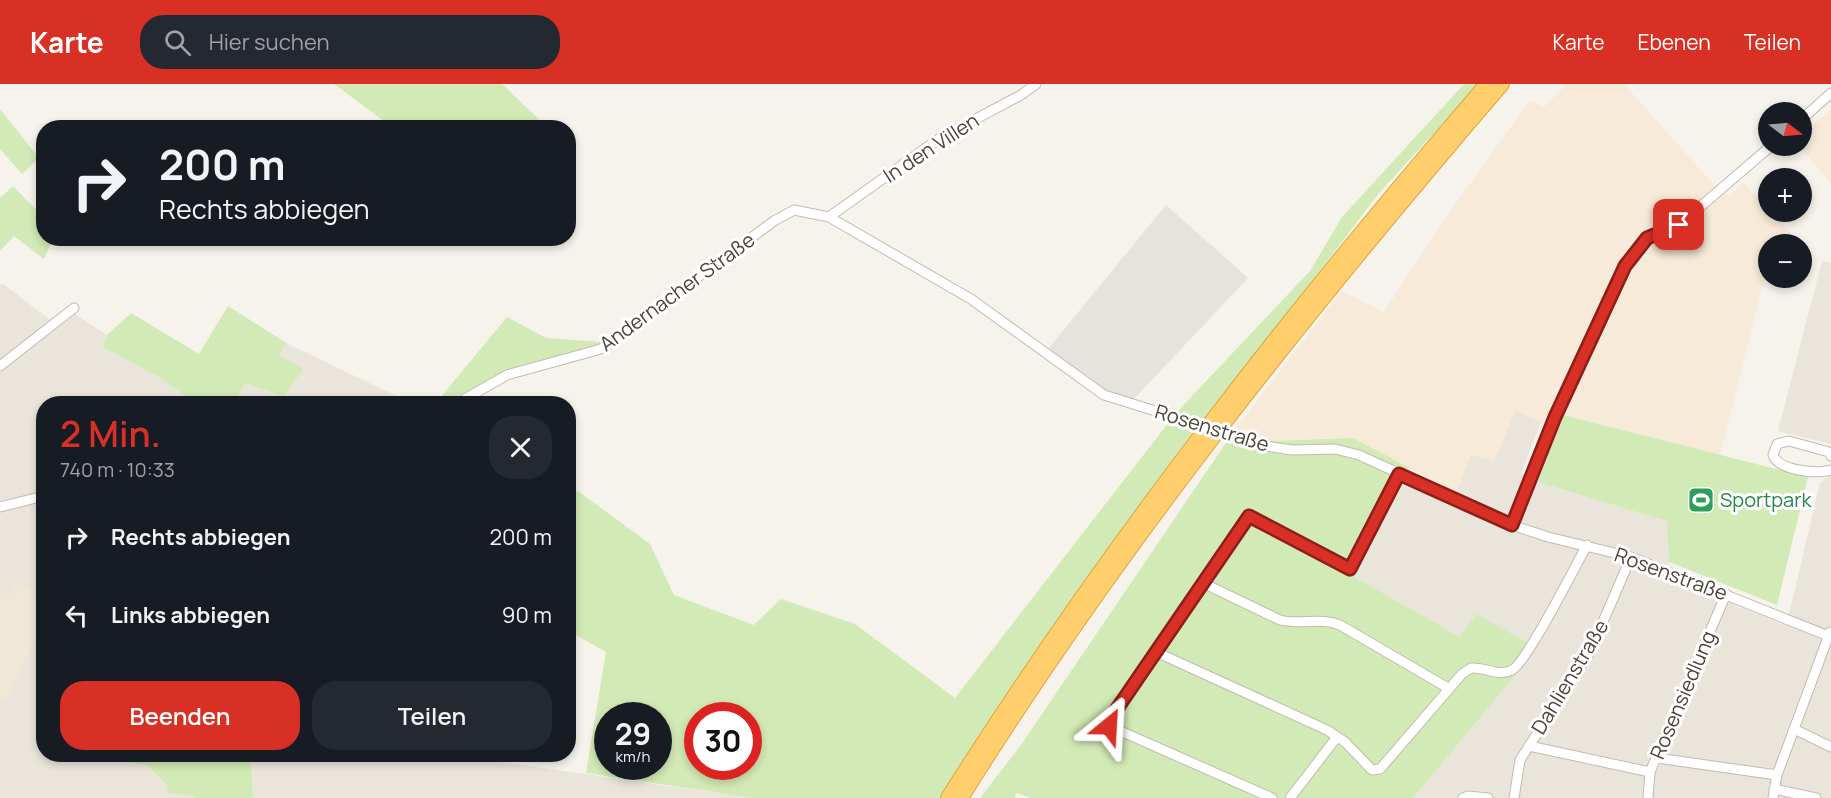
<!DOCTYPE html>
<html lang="de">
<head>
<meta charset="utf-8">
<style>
	:root { --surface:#171b24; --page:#242831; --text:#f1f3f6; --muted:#9ea1a6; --accent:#d93025 }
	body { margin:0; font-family:Manrope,sans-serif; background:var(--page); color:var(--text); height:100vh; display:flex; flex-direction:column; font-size:22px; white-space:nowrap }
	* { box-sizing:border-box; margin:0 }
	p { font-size:20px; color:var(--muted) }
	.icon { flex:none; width:33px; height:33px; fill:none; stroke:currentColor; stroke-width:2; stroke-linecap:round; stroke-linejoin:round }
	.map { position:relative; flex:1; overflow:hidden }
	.panel { position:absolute; left:36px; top:312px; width:540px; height:366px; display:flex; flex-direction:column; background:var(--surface); border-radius:24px; box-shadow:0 3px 9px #0003 }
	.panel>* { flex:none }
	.hud { position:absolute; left:36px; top:36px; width:540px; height:126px; border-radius:24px; box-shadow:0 3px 9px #0003; background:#171b24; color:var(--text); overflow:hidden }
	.needle { width:39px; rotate:106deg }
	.buttons { position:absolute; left:1758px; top:18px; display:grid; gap:12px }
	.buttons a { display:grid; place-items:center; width:54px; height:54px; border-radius:50%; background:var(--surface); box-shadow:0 3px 9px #0003; font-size:30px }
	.speed { position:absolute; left:594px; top:618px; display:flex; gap:12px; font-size:30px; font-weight:700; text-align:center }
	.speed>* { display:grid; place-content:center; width:78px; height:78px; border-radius:50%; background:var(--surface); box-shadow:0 3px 9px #0003; line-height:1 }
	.speed small { font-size:15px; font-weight:400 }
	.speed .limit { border:9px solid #d22; background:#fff; color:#111 }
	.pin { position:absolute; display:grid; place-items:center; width:51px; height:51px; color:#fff; margin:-26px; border-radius:12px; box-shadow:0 3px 9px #0006 }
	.me { position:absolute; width:66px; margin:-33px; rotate:27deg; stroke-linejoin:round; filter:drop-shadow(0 0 4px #0008) }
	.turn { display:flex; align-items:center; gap:21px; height:126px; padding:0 24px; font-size:27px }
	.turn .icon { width:78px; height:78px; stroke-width:2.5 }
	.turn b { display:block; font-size:42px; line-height:51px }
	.round { display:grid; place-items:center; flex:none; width:63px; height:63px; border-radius:24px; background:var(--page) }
	.summary { display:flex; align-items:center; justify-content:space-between; height:102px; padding:0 24px }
	h1 { font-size:36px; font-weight:600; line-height:45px; color:var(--accent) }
	.action { display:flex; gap:12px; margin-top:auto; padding:12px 24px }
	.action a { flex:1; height:69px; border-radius:24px; background:var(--accent); color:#fff; font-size:24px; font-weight:600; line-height:69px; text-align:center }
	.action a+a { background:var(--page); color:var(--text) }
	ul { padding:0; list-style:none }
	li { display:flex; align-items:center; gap:18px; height:78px; padding:0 24px }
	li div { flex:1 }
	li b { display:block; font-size:22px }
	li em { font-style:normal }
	header { display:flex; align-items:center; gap:36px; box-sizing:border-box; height:84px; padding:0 30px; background:var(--accent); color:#fff }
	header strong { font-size:28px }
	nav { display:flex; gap:33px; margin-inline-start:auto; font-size:21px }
	.search { width:420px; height:54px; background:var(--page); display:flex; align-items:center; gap:15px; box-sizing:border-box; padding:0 21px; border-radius:24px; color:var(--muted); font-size:22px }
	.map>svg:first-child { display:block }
	.residential { fill:#eae5da }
	.commercial { fill:#f7ead8 }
	.industrial { fill:#e6e2dd }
	.education { fill:#efe8d6 }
	.green { fill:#d2eab5; fill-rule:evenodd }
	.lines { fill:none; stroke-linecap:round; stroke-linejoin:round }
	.minor-casing { stroke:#c2bbae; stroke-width:11 }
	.highway-casing { stroke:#e0a43c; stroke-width:16 }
	.minor { stroke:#fff; stroke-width:9 }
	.highway { stroke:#ffcf6e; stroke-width:14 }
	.minor-bridge-casing { stroke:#c2bbae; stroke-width:11; stroke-linecap:butt }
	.minor-bridge { stroke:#fff; stroke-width:9 }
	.route-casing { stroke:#8d1f18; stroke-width:15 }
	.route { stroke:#d93025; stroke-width:10 }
	.labels { text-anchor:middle; stroke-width:6; stroke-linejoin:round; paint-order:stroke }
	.street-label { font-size:20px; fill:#4b4439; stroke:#fff }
	.leisure-label { font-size:20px; fill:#27864d; stroke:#fff; text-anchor:start }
</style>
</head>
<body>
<header>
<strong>Karte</strong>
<div class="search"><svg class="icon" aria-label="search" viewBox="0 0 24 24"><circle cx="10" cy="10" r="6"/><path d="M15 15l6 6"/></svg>Hier suchen</div>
<nav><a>Karte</a><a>Ebenen</a><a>Teilen</a></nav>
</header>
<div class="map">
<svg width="1831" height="714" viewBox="0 0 1831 714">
	<rect width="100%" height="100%" fill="#f6f3ec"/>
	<g class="residential">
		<path d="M1822,177l9,2v181l-53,-13z"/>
		<path d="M2,199l47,36 23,-7 35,23 -4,12 57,31 35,25 -151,1v350l73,1 -1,6 31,4 21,21 26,9v3h-194v-512z"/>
		<path d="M286,259l125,60 -177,1 12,-21 38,14 -6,-42z"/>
		<path d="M1515,327l26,11 -20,52 17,8 130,39 1,41 -3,15 116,47 8,-14 30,-127 11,-8v323h-418l56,-68 -8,-92 -108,-61 49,-97 47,23 22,-49 23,7z"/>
		<path d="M251,671h202l300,43h-500z"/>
	</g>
	<g class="commercial">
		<path d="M1567,0h57l89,100 17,12 13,-14 58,62h-33v31l-4,4 -44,176 -157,-40 -12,-2 -5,11 -31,-13 -21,50 -23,-7 -15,39 -103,-55 -82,3 -35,-13 106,-137 42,21 62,-95 84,-117 14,7z"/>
		<path d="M1831,25v74l-32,-37h3v-11z"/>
	</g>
	<path class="industrial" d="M1166,121l82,73 -116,123 -27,-11 -57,-41z"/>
	<path class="education" d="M17,498l26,19v24l-37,75 -6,-4v-109l9,8z"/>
	<g class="green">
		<path d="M334,0h168l45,43h-155z"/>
		<path d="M1464,0h15l-100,109 -245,323 -130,183 -64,99h-187l-167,-25 20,-121 -37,-21 -1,-140h10l72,53 24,51 80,30 27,-26 74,25 100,74 221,-285 134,-142 32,-54zM608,632h50v50h-50zM698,632h50v50h-50z"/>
		<path d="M0,25l39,49 -17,16 -22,-25z"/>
		<path d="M13,102l30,31 1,21 9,1 -9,20 -30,-23 -14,15v-53z"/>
		<path d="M228,222l58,37 -7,12 24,14 -19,28 -38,-14 -12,20h-39l-35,-25 -57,-31 4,-12 24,-22 68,41z"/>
		<path d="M507,233l39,21 56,4 -12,9 -85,21 -61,31 -9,1z"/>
		<path d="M1563,331l245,62 -31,128 -108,-43 -2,-41 -129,-39z"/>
		<path d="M1236,344l35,13 82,-3 55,29 -54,110 106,60 16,-23 57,32 -16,27 -104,125h-382l-15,-5 -1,5h-35l41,-53z"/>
		<path d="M117,670l134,1 2,43h-59v-3l-27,-2 1,-7 -21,-21 -31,-4z"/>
	</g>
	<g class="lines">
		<defs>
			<g id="minor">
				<path d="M1802,35l29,-26"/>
				<path d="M829,133l111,-79 81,-43 15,-11"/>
				<path d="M0,282l74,-58"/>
				<path d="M456,320l51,-29 94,-26 173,-128 20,-11 35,7 142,82 133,96 71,22"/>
				<path d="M1252,360l40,6 43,-1 24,6 153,70 36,12 83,20 200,80"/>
				<path d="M1831,372l-2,-4 -40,-11 -12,3 -4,11c6,16 43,19 58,15"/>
				<path d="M1399,390l-49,95 -101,-53 -93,136 171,78 18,12 27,28 8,-1 82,-95 9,-6c14,-1 28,9 41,2 15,-8 64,-105 75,-125"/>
				<path d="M0,423l44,-11"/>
				<path d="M1512,441l43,-107 70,-153 22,-27 32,-13 92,-79"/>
				<path d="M1203,499l77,37c20,5 41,-3 60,5l108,63"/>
				<path d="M1156,568l-46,67 -1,7 163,72"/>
				<path d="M1794,645l37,18"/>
				<path d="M1529,662l121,26"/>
				<path d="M1657,674l120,17"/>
				<path d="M1774,705l42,9"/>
				<path d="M1290,714l47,-61"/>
				<path d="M1463,714l5,-2 20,2"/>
				<path d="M1514,714l6,-38 70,-108 41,-95"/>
				<path d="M1648,714l2,-26 76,-178"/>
				<path d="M1773,714l4,-23 53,-143"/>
			</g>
			<g id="highway">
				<path d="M948,714c159,-252 344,-488 539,-714"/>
				<path d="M961,714c158,-253 347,-488 541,-714"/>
			</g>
		</defs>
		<use href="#minor" class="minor-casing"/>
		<use href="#highway" class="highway-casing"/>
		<use href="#minor" class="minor"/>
		<use href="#highway" class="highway"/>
		<defs>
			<path id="minor-bridge" d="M1175,333l77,27"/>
		</defs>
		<use href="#minor-bridge" class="minor-bridge-casing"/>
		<use href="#minor-bridge" class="minor-bridge"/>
	</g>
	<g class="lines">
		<defs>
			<path id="route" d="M1109,642l1,-7 139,-203 101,53 49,-95 113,51 43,-108 70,-151 22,-28 32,-13"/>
		</defs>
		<use href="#route" class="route-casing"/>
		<use href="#route" class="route"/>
	</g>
	<defs>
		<symbol id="stadium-square" viewBox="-11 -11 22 22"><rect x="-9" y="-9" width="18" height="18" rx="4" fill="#2e9e5b" stroke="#fff"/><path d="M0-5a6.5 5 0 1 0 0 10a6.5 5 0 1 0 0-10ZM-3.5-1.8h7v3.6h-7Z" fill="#fff"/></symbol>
	</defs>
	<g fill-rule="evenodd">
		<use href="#stadium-square" x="1686" y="401" width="30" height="30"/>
	</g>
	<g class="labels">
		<g class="street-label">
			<text transform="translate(931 64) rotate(-33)" y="7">In den Villen</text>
			<text transform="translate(677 208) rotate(-36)" y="7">Andernacher Straße</text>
			<text transform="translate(1212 344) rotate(17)" y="7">Rosenstraße</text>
			<text transform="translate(1671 490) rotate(20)" y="7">Rosenstraße</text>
			<text transform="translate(1570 593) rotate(-59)" y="7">Dahlienstraße</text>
			<text transform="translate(1683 611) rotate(-67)" y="7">Rosensiedlung</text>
		</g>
		<g class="leisure-label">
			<text x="1720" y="423">Sportpark</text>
		</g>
	</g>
</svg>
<div class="buttons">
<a><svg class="needle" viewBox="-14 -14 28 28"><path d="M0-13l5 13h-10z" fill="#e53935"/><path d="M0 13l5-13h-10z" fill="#9ea1a6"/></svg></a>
<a>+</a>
<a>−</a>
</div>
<div class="speed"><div>29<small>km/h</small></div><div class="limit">30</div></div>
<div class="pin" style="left:1679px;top:141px;background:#d93025"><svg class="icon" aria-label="arrive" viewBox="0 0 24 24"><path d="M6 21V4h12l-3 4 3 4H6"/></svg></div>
<svg class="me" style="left:1109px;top:642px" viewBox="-20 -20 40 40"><path d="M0-17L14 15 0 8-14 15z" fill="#d93025" stroke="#fff" stroke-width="4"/></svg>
<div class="hud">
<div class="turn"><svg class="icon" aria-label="right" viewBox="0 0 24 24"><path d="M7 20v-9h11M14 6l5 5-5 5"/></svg><div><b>200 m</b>Rechts abbiegen</div></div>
</div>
<section class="panel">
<div class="summary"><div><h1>2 Min.</h1><p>740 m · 10:33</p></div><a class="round"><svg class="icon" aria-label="close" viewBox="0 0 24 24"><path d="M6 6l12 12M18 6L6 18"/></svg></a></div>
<ul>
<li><svg class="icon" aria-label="right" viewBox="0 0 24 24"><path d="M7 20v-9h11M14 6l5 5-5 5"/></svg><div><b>Rechts abbiegen</b></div><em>200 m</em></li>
<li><svg class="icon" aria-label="left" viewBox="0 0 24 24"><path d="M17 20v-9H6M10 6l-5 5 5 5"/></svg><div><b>Links abbiegen</b></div><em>90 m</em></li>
</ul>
<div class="action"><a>Beenden</a><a>Teilen</a></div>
</section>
</div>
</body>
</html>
